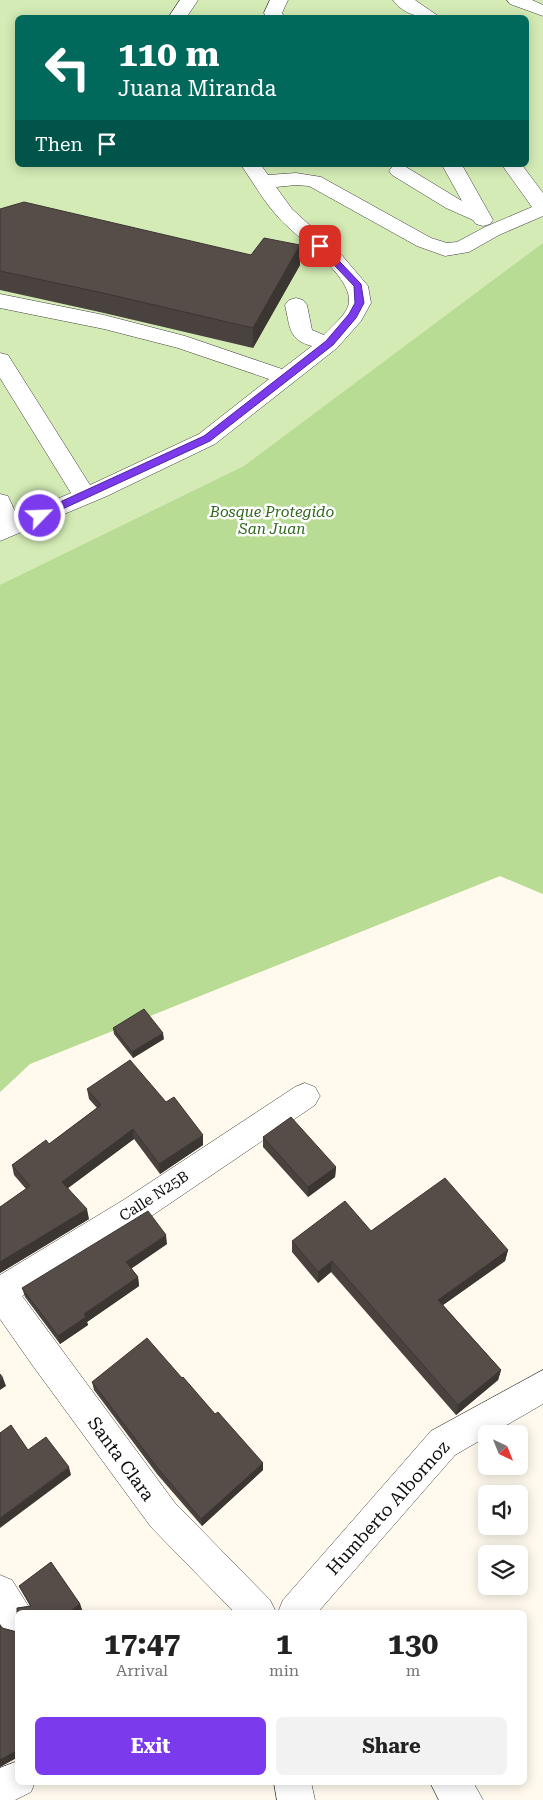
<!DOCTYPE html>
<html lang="en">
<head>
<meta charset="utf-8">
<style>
	:root { --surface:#fff; --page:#f2f2f2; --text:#222; --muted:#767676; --accent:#7c3aed }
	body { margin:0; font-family:"Roboto Serif",serif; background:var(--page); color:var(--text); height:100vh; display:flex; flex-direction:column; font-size:19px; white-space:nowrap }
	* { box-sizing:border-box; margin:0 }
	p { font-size:16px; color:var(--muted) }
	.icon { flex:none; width:28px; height:28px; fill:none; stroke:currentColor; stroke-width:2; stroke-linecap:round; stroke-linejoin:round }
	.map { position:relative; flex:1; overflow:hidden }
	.panel { position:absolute; left:15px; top:1610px; width:512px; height:175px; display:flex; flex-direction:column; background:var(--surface); border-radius:8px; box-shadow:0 2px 12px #0003 }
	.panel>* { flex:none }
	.hud { position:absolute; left:15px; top:15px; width:514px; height:152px; border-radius:8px; box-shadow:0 2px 12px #0003; background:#00695c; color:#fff; overflow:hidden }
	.needle { width:32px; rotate:137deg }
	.controls { position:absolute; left:478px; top:1425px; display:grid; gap:10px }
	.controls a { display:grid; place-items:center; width:50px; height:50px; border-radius:8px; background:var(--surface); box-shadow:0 2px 12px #0003; font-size:25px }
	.pin { position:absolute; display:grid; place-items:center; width:42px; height:42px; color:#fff; margin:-21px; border-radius:10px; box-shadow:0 2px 8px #0006 }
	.me { position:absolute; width:55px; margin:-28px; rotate:66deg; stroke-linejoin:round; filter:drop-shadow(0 0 4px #0008) }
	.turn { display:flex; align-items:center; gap:18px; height:105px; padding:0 20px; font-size:22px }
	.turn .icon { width:65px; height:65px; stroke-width:2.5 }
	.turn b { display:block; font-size:35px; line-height:42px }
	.then { display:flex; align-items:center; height:48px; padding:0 20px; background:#0003; gap:10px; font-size:19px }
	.eta { display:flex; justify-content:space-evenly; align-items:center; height:85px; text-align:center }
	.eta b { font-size:30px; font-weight:700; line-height:35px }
	.primary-button { display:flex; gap:10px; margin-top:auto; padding:10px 20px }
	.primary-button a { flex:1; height:58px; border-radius:8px; background:var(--accent); color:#fff; font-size:20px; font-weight:700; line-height:58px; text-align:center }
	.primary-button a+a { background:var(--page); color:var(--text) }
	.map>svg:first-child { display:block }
	.green { fill:#d4ebb5; fill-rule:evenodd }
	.forest { fill:#b8dc94 }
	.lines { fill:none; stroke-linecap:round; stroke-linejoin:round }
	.minor-casing { stroke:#404040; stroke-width:1 }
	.minor { fill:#fff; fill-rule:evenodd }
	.wall { fill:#4a423f }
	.shaded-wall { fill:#3c3633 }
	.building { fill:#564d49; stroke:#3c3633 }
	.route { fill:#7c3aed; stroke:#51269a }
	.labels { text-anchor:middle; stroke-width:5; stroke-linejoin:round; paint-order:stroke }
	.park-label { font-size:15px; font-style:italic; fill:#2f671b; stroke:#fff }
	.street-label { font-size:15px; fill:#0d0d0d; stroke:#fff }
	.near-street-label { font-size:18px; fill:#0d0d0d; stroke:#fff }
</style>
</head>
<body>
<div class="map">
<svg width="543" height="1800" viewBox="0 0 543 1800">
	<rect width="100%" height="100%" fill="#fffaed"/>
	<path class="green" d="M0,0h543v894l-43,-18 -470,188 -30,28zM18,18h508v147h-508z"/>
	<path class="forest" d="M543,243v651l-43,-18 -470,188 -30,28v-507l244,-119z"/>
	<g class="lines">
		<defs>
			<g id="minor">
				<path d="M180,0h18l-12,18h-18z"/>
				<path d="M270,0h18l-6,13 3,5h-18l-3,-5z"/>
				<path d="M393,0h22l26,18c-18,0 -37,-2 -48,-18z"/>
				<path d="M507,0h25l11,5v11l-33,-12z"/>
				<path d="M241,165h20l7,10 28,-2 25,4 110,61 16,5 10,-1 28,-15 47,-20 -30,-42h20l21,28v23l-44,19 -30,17 -24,4 -28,-10 -108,-60 -13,-1 -20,2 16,22 47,43 29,34 3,17 -10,18 -24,27 -122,96 -108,52 -107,45v-47l8,2 9,20 54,-23 -71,-115v-25l8,2 82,130 109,-51 70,-55 -91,-31 -74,-19 -104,-21v-14l104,21 81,21 97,33 30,-23c-24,-6 -22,-20 -27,-41l4,-5 7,-2 7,2 4,5 5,25 12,5c8,-9 25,-22 25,-34 2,-26 -53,-64 -70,-83 -15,-16 -26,-36 -38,-53z"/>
				<path d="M399,165l7,2 56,34 -20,-36h20l31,55 -3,4 -7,2 -7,-2 -3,-4 -27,-12 -54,-33 -3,-4 3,-4z"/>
				<path d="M305,1083l10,4 5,9 -5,9 -168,114 -125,77 153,207 95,97 6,12h-42l-83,-85 -118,-161 -33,-47v-44l125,-76 170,-112z"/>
				<path d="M543,1370v34l-52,30h-5v3l-31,18 -137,157h-40l5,-12 148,-169z"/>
				<path d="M0,1575l12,5 20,32h-14v25l-12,-5 -6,-8z"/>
				<path d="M18,1761v21h17l-4,10 -16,8h-15v-32z"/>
				<path d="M274,1782h37l4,18h-38z"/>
				<path d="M430,1782h43l10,18h-44z"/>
			</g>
		</defs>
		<use href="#minor" class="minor-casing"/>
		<use href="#minor" class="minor"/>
	</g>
	<g class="wall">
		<path d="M0,209l251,46 49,-10v20l-47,83 -149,-35 -104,-23z"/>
		<path d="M113,1028l51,11 -31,19 -19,-24z"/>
		<path d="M87,1089l116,56 -43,29 -26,-35 -66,49 21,31 -89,54v-66l26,-18 -12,-14 -2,-10 37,-21 48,-36 -8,-9z"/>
		<path d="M263,1137l73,30 -1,10 -27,20 -45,-50z"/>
		<path d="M371,1231l137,19 -3,11 -62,44 58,65 -3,10 -42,35 -125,-143 -13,11 -26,-31v-11z"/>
		<path d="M167,1244l-36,24 7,9 1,9 -52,36 1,3 -28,19 -35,-47 -3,-9z"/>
		<path d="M182,1378l33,36 48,49v7l-61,56 -45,-52 -63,-84 -2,-8z"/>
		<path d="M51,1562l29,42 2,6 -3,2h-61v145l-18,10v-142l2,3 15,4v-24l13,-2 -11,-20z"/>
	</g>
	<g class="shaded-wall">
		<path d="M300,245v20l-47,83v-20z"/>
		<path d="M163,1033l1,6 -31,19 -1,-6z"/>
		<path d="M133,1129l1,10 -70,52 -2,-9z"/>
		<path d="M203,1135v10l-43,29 -1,-10z"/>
		<path d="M336,1167l-1,10 -27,20v-10z"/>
		<path d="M87,1209l2,10 -89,54v-11z"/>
		<path d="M166,1235l1,9 -39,27 -2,-9z"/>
		<path d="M508,1250l-3,11 -69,49 2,-10z"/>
		<path d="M332,1261l-1,11 -13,11v-11z"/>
		<path d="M138,1277l1,9 -52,36 1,3 -28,19 -2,-8 26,-22z"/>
		<path d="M501,1370l-3,10 -42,35 2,-10z"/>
		<path d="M3,1378l3,8 -6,4v-10z"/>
		<path d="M263,1463v7l-61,56 -1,-7z"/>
		<path d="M69,1467l2,8 -71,53v-10z"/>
		<path d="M80,1604l2,6 -3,2h-10z"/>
		<path d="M18,1750v7l-18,10v-7z"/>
	</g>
	<g class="building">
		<path d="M24,202l227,53 13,-17 36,7 -47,83 -150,-35 -103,-22v-62z"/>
		<path d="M144,1009l19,24 -31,19 -19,-24z"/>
		<path d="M130,1060l36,42 8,-5 29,38 -44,29 -26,-35 -71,53 25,27 -87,53v-55l30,-21 -18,-21 34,-25 3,4 52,-39 -14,-16z"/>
		<path d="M291,1117l45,50 -28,20 -45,-50z"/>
		<path d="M445,1178l63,72 -70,50 63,70 -43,35 -126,-144 -14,11 -26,-31 53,-40 26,30z"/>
		<path d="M148,1211l18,24 -40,27 12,15 -54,37 2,3 -28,19 -36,-48z"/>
		<path d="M147,1338l35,40 1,-1 32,37 3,-2 45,51 -62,56 -45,-53 -64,-84z"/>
		<path d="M0,1374l3,4 -3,2z"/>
		<path d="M11,1425l17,25 18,-13 23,30 -69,51v-85z"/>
		<path d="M51,1562l29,42 -11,8h-51v138l-18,10v-135l2,3 15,4v-24l14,-2 -12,-20z"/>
	</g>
	<path class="route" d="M320,243l3,1 38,40 3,19 -8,15 -23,27 -123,96 -167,77h-7v-5l168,-77 122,-95 23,-27 6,-11 -1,-17 -37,-39v-3z"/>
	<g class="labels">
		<g class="park-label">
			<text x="272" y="517">Bosque Protegido<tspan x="272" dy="17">San Juan</tspan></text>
		</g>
		<g class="street-label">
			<text transform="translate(154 1196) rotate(-33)" y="5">Calle N25B</text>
		</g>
		<g class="near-street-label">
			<text transform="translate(121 1459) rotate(54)" y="6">Santa Clara</text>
			<text transform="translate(388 1508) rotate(-48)" y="6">Humberto Albornoz</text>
		</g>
	</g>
</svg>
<div class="controls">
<a><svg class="needle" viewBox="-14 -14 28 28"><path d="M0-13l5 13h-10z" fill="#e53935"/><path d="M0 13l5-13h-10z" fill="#767676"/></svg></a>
<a><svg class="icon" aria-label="sound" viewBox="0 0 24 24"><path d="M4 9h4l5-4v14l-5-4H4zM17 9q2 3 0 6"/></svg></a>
<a><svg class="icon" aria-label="layers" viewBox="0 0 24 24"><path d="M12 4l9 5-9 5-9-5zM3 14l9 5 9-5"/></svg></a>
</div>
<div class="pin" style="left:320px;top:246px;background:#d93025"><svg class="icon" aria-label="arrive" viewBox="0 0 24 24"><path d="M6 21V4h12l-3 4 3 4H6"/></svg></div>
<svg class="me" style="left:40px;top:516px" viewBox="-20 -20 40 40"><circle r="17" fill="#7c3aed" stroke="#fff" stroke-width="3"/><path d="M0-11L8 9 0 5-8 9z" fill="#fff"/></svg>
<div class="hud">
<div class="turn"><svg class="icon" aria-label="left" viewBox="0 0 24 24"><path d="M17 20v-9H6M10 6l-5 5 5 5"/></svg><div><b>110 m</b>Juana Miranda</div></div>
<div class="then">Then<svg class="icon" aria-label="arrive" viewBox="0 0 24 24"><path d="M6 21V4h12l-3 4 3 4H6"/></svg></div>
</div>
<section class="panel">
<div class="eta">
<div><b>17:47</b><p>Arrival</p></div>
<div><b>1</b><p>min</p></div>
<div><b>130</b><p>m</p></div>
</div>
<div class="primary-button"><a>Exit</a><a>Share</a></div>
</section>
</div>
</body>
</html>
